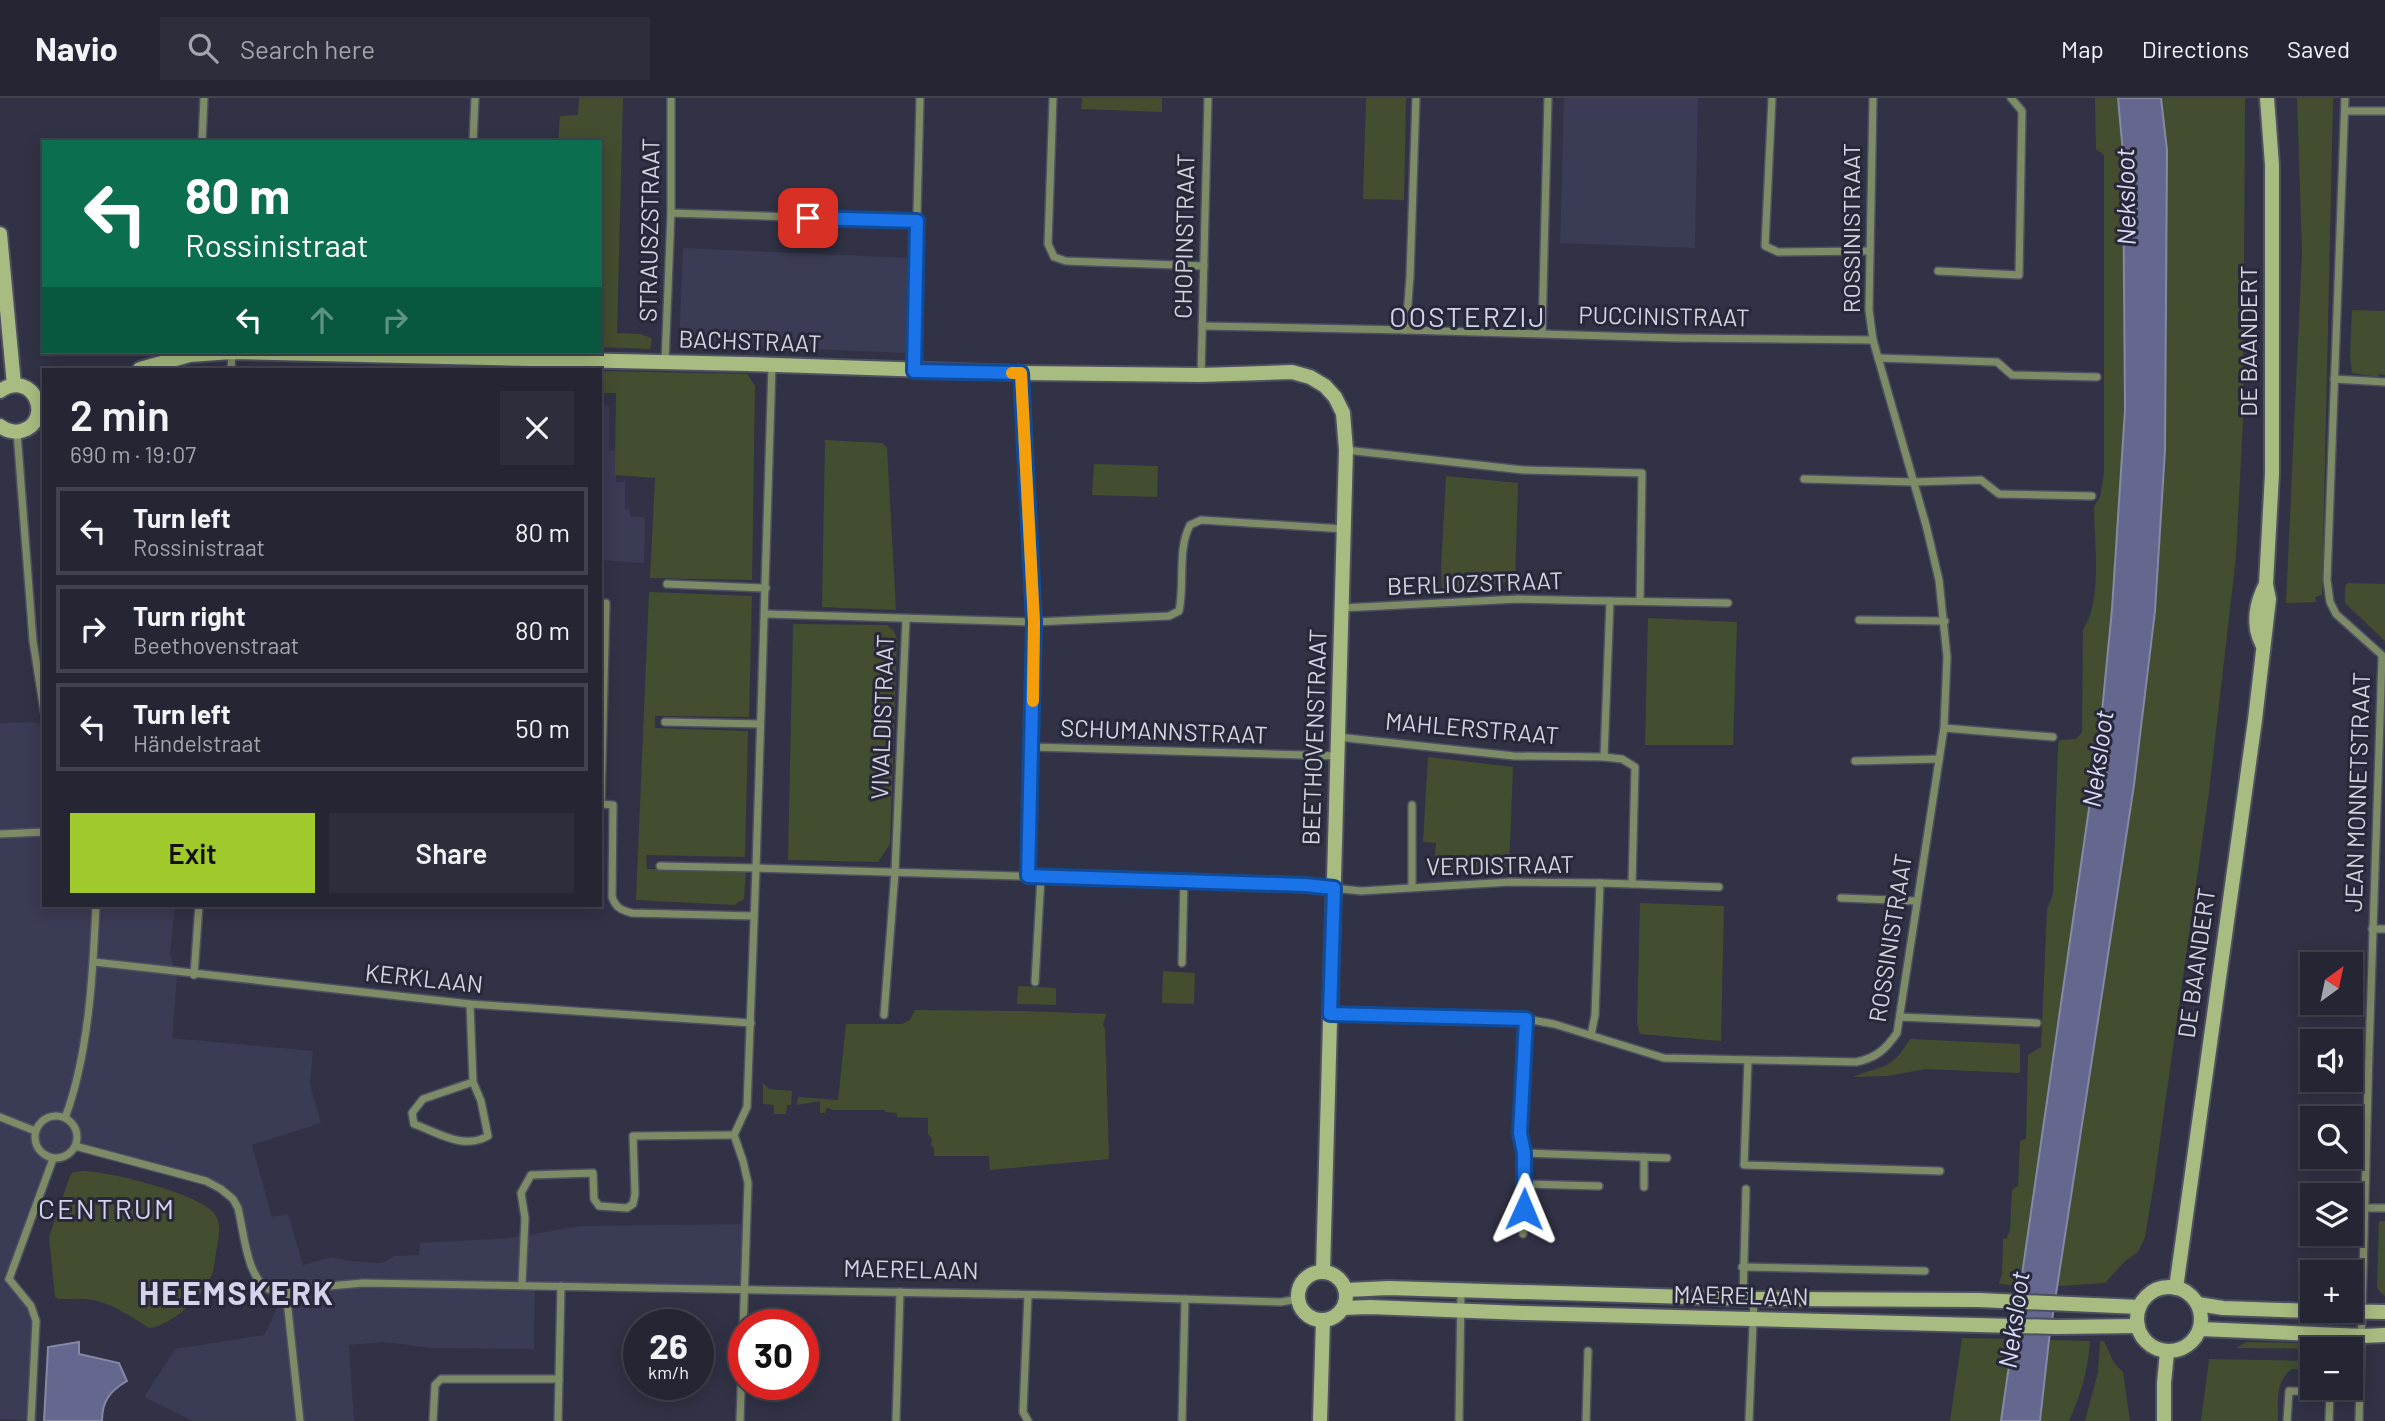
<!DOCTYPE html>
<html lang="en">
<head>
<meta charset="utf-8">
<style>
	:root { --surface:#252634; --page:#2d2e3c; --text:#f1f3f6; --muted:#a3a5ac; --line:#42434f; --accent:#a0c92c }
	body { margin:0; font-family:Barlow,sans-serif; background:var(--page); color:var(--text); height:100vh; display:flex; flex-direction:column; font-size:26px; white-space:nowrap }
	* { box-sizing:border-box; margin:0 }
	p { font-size:23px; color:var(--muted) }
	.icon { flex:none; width:38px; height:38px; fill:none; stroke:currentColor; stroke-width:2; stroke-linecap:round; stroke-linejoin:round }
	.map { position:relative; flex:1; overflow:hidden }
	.details { position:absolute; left:42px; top:270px; width:560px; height:539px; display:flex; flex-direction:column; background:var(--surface); border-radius:0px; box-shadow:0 4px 18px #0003,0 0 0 2px var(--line) }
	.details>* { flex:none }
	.banner { position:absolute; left:42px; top:42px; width:560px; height:214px; border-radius:0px; box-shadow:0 4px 18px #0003,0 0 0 2px var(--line); background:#0b6e4f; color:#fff; overflow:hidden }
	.needle { width:46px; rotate:33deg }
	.buttons { position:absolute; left:2300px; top:854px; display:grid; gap:14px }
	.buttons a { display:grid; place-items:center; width:63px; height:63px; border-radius:0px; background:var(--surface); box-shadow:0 4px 18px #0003,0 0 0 2px var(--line); font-size:35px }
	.speed { position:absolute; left:623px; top:1211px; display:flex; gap:14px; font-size:35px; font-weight:700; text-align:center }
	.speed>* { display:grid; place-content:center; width:91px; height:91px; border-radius:50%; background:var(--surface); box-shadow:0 4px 18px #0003,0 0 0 2px var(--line); line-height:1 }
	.speed small { font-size:18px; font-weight:400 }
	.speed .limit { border:10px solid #d22; background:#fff; color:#111 }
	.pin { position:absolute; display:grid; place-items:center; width:60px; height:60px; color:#fff; margin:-30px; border-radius:14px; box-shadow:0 4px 10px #0006 }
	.me { position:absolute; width:77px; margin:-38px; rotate:1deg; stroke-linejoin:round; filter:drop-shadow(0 0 5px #0008) }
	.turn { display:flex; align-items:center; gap:24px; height:147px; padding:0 28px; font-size:32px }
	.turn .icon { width:91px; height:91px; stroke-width:2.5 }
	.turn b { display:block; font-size:49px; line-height:60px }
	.lanes { display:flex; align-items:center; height:66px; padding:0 28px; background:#0003; justify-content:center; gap:35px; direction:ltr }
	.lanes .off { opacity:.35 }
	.round { display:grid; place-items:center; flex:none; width:74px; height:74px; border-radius:0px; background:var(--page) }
	.overview { display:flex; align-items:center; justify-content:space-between; height:119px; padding:0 28px }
	h1 { font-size:42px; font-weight:600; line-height:52px }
	.action { display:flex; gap:14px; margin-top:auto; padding:14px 28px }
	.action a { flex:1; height:80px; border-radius:0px; background:var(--accent); color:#111; font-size:28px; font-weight:600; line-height:80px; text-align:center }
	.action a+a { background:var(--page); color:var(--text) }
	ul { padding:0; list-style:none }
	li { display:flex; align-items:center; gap:21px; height:88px; margin:0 14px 10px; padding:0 14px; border:4px solid var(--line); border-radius:0px }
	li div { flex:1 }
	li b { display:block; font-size:26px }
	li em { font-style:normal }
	header { display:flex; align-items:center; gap:42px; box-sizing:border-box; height:98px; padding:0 35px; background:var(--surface); border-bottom:2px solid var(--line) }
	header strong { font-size:33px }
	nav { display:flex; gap:38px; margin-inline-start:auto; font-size:24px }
	.search { width:490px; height:63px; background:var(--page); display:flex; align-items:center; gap:18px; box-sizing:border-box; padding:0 24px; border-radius:0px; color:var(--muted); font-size:26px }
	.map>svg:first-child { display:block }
	.built { fill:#3a3b54 }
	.green { fill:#434e30 }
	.water { fill:#65678e; stroke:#8688a7; stroke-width:2 }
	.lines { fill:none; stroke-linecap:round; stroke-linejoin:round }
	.street-casing { stroke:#4e4f61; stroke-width:10 }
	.secondary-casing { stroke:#4e4f61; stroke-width:18 }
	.street { stroke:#7e8b67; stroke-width:7 }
	.secondary { stroke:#a8bc81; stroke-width:14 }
	.route-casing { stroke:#114b97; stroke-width:18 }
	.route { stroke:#1a73e8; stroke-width:12 }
	.slow { stroke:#f59e0b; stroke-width:12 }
	.labels { text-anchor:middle; stroke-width:6; stroke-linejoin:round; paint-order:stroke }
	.street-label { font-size:24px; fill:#d3d4e0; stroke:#27283a }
	.water-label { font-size:26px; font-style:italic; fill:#dadcf7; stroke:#27283a }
	.quarter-label { font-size:28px; letter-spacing:2px; fill:#d2d4ec; stroke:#27283a }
	.district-label { font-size:32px; font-weight:bold; letter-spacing:2px; fill:#d2d4ec; stroke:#27283a }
</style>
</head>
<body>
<header>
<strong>Navio</strong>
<div class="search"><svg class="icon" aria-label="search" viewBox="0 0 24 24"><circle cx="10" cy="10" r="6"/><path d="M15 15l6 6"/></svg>Search here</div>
<nav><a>Map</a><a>Directions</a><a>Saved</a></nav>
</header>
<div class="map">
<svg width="2385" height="1323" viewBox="0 0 2385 1323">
	<rect width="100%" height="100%" fill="#313245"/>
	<g class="built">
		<path d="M1564,0h134l-3,150 -135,-5z"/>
		<path d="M683,150l230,10 -4,95 -230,-9z"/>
		<path d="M600,306l9,1v45l8,1 -1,31h9v27h5v8h15l-1,46 -44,-3z"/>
		<path d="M32,624l12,2v181h131l-5,49 7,23 -5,61 141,13 -3,33 11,39 -69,22 20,72 16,-3 15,51 29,-8 17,4 32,2 14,-7 24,-1 1,-12 89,-5 71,-12 167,-2 -3,66 -209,-4 -1,63 -102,-1 -49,-6 -34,3 5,76h-161l-49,-24 31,-48 89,-14 21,-43 -27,-9 -20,-75 -17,-19 -145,-43 -11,10 -13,3 -43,120 22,27 6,115 -37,-2v-696z"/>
	</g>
	<g class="green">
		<path d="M579,0h44l-6,235 23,1 12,4 -2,11 -50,-2v-205h-42l2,-26 18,-1z"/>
		<path d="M1082,0h80v14l-81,-3z"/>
		<path d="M1366,0h40l-2,102 -41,-1z"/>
		<path d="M2095,0h23l5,55 2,257 -13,199 -12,123 -80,554 -21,-2 3,-11 1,-34 4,-1 3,-9 2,-39 6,-4 2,-45 6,-2 2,-84 13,-8 6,-137 6,-16 5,-149 1,-5 17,-1 6,-7 1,-102c20,-32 11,-86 11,-123l6,-10 4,-24v-318l-8,-6z"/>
		<path d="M2161,0h84l-2,323 -7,135 -27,236 -55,391 -9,54 -7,15 -14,10 -19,21 -47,3 76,-501 21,-174 10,-161 2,-300z"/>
		<path d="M2297,0h36v3l-11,494 -7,2 1,5 -30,1 16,-350z"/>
		<path d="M2352,212l33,1v64l-6,-1 -1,3 -26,-4 -2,-17z"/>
		<path d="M600,273l147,3 8,12 -3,194 -102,-2 5,-100 -40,-3 1,-82h-16z"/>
		<path d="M825,342l57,3 5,5 9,162 -74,-3z"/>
		<path d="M1094,366l64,2 -1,31 -65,-2z"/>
		<path d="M1446,378l72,7 -3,99 -73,7 -1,-20z"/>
		<path d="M2348,485l37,1v57l-40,-38v-17z"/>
		<path d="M649,494l103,4 -3,121 -94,-1v12l93,3 -3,126 -99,-2 1,14 87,1 12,2 -2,27 -10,6 -98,-5z"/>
		<path d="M1648,520l89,4 -4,123h-88z"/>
		<path d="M793,526l94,1 7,6 3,8 -7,205 -12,18 -90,-2z"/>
		<path d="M1428,659l85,10 -4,104 -76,3 3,-31 -13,-1z"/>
		<path d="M1640,805l84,3 -3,135 -81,-7 -3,-11z"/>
		<path d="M1163,873l32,2 -1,31 -32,-1z"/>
		<path d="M1018,888l38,2v17l-39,-1z"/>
		<path d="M915,912l108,1 83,3 -3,11 2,4 4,130 -119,11 -1,-14h-55v-8l-3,-2 1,-7 -4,-5v-16l-31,-1v-4l-12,-1v-2h-52l-4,-2 -3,1 -1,4h-5v-12l-23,4 1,-8 40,3 8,-76h56l8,-4z"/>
		<path d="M1910,941l108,5 2,1v26l-1,2 -94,-4 -37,7 -35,1c31,-13 37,-5 57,-38z"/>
		<path d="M763,985l6,6 23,2 -1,14h-4l-1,9h-12v-9l-11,-1z"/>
		<path d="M82,1073c26,0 114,22 131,41 9,10 6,23 4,35 -2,9 -2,19 -5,27 -9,22 -39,51 -63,54 -18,-11 -35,-24 -56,-28 -11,-2 -23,-1 -35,-1l-3,-2 -6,-60 21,-61 3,-4z"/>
		<path d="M2379,1123h6v75l-6,-5 -2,-4z"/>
		<path d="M1962,1240l52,1 -13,82h-51z"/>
		<path d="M2049,1242l41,1c-2,29 -9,53 -21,80h-29z"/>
		<path d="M2100,1243h4l10,22 9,9 7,49h-45l13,-49z"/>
		<path d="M2246,1244l103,2 3,5 -116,-1z"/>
		<path d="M2209,1261l103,2v9l-21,-1c-16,15 -13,32 -13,52h-77z"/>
	</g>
	<g class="water">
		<path d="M2118,0h43l6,52 -2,300 -10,161 -21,174 -85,555 -9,81h-39l99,-689 12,-123 13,-199 -2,-257z"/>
		<path d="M79,1244v12l40,9 8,18c-17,10 -25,20 -25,40h-58l4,-74z"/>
	</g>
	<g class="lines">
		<defs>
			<g id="street">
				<path d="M1053,0l-5,146 6,13 12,4 138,5"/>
				<path d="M1772,0l-7,148 13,6 92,-1"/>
				<path d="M2345,0l-18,482 3,22 6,12 48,43"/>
				<path d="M2345,13h40"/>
				<path d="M202,44l2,-44"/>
				<path d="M473,44l2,-44"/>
				<path d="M671,115l246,8"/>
				<path d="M1938,173l81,4 3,-164 -11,-13"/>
				<path d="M1202,228l204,4 270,8 197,2"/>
				<path d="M1406,232l4,-54 6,-178"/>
				<path d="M1542,235l6,-235"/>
				<path d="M1878,260l119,4 15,13 85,2"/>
				<path d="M665,264l6,-149v-115"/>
				<path d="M231,271l1,-17"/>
				<path d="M913,272l7,-272"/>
				<path d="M1021,275l13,249 -5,254"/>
				<path d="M1201,277l7,-277"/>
				<path d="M2334,281l51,3"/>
				<path d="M17,334l16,209 11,70"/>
				<path d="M1346,352l177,20 119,3 -2,127"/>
				<path d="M1804,381l108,3 69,-2 18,14 93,2"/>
				<path d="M667,486l99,4"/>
				<path d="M1342,510l176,-9 92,2"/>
				<path d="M766,516l268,8 135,-6 10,-5c6,-28 -2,-61 11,-86l11,-5 143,9"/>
				<path d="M1859,522l86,1"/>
				<path d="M665,624l95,2"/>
				<path d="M1944,630l109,9"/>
				<path d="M1338,639l176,19 90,1"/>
				<path d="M1032,649l305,9"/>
				<path d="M1855,663l84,-2"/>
				<path d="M600,706l13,1 -1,92c4,11 9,13 20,16l122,3"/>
				<path d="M601,707l5,-202"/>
				<path d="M1412,707v82"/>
				<path d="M0,736l44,-2"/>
				<path d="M660,768l96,2c5,-168 12,-335 16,-502"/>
				<path d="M1600,785l32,1 3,-117 -13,-8 -18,-2 6,-156 118,2"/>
				<path d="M1632,786l87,3"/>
				<path d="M1841,800l76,3"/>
				<path d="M2372,831h13"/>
				<path d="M94,864l376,42 281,19"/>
				<path d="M1182,865l2,-83"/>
				<path d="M194,877l5,-70"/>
				<path d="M1035,884l6,-106"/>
				<path d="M470,906l3,78 8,19 7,35c-25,14 -49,-3 -74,-12l-2,-11 11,-14 50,-17"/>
				<path d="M1330,916l196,5 28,5 110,34 192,4c20,-4 29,-12 41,-29l47,-305 3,-71 -8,-77 -13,-55 -53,-185 -4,-30 4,-212"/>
				<path d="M884,917l11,-143 11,-253"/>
				<path d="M1900,919l137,6"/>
				<path d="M1748,962l-4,105 196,6"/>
				<circle cx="56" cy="1039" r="21"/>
				<path d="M0,1019l35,14"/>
				<path d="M65,1020c24,-64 28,-146 31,-213"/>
				<path d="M75,1048l131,35 15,8 12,10 5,9c6,24 9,76 35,83l90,-8 691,12 227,7 17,-3"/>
				<path d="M1524,1055l143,5"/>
				<path d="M1524,1086l75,2"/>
				<path d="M1644,1089v-30"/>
				<path d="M2365,1110h20"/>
				<path d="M1523,1136l1,-81 -4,-19 6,-115"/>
				<path d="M1742,1169l183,4"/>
				<path d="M9,1181l22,27 5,15 -5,100"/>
				<path d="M9,1181l44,-120"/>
				<path d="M522,1186l3,-66 -4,-25 10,-18 62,-2 1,26 5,7 28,2 6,-4 2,-10 -2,-58 101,-1"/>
				<path d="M286,1193l14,130"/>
				<path d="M1743,1200l3,-109"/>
				<path d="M433,1323l2,-36 6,-6h118"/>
				<path d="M558,1323l3,-135"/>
				<path d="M740,1323l8,-238 -5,-22 -9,-26 13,-28 9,-239 549,17 56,6 149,-9 90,1 -5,132 -4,20"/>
				<path d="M896,1323l4,-129"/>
				<path d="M1028,1323l-5,-9 5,-117"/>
				<path d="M1182,1323l3,-122"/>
				<path d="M1459,1323l2,-130"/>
				<path d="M1586,1323l2,-70"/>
				<path d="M1749,1323l5,-122"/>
				<path d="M2287,1323l2,-30 41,1 -1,29"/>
				<path d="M2359,1323c7,-255 13,-509 23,-764"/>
			</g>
			<g id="secondary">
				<path d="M0,136l14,151"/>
				<path d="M140,271l50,-14 42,-3 515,12 274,9 180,2 91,-3 18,5 15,9 10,11 8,16 3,37 -23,821"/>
				<path d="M0,293c34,-23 55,31 21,40 -8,2 -14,0 -21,-5"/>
				<path d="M2262,546c-10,-19 -6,-41 4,-60"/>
				<circle cx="1322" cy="1198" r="24"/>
				<circle cx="2169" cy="1221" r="32"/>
				<path d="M2176,1190l79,-568 14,-121 -3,-15 6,-110v-309l-5,-67"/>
				<path d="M1346,1192l43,-2 365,11 225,1 160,7"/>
				<path d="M2198,1206l25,4 89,3"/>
				<path d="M1343,1210l27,-1 153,6 533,14 82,-1"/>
				<path d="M2326,1213l59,1"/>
				<path d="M2201,1231l162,7 22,-1"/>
				<path d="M1320,1323l3,-101"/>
				<path d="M2164,1323v-38l3,-31"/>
			</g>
		</defs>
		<use href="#street" class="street-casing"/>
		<use href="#secondary" class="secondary-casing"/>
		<use href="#street" class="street"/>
		<use href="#secondary" class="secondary"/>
	</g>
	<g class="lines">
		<defs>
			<path id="route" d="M808,120l109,3 -3,150 107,2 13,249 -6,254 277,9 29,3 -4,126 196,5 -6,114 4,20v56"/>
		</defs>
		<use href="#route" class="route-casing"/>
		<use href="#route" class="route"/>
		<path class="slow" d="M1012,275h9l13,249 -1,79"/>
	</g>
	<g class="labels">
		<g class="street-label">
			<text transform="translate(1852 130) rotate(-90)" y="8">ROSSINISTRAAT</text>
			<text transform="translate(650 132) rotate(-89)" y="8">STRAUSZSTRAAT</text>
			<text transform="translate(1185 138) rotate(-89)" y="8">CHOPINSTRAAT</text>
			<text transform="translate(1664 219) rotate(1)" y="8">PUCCINISTRAAT</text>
			<text transform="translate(2249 243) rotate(-90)" y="8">DE BAANDERT</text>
			<text transform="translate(750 244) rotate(2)" y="8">BACHSTRAAT</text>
			<text transform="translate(1475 486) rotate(-2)" y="8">BERLIOZSTRAAT</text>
			<text transform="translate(883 619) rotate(-88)" y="8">VIVALDISTRAAT</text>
			<text transform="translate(1472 631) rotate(5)" y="8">MAHLERSTRAAT</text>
			<text transform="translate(1164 634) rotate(2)" y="8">SCHUMANNSTRAAT</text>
			<text transform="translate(1315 639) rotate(-88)" y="8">BEETHOVENSTRAAT</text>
			<text transform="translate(2358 694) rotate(-88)" y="8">JEAN MONNETSTRAAT</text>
			<text transform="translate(1500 768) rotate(-1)" y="8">VERDISTRAAT</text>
			<text transform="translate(1891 840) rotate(-81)" y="8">ROSSINISTRAAT</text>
			<text transform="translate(2197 865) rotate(-82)" y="8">DE BAANDERT</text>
			<text transform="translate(424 881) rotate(6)" y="8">KERKLAAN</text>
			<text transform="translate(911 1172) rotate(1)" y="8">MAERELAAN</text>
			<text transform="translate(1741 1198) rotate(1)" y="8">MAERELAAN</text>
		</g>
		<g class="water-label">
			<text transform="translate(2126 99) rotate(-91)" y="9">Neksloot</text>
			<text transform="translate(2098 661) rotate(-82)" y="9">Neksloot</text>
			<text transform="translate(2014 1222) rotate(-82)" y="9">Neksloot</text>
		</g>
		<g class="quarter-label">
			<text x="1468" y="229">OOSTERZIJ</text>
			<text x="107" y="1121">CENTRUM</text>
		</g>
		<g class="district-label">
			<text x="237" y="1207">HEEMSKERK</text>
		</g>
	</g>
</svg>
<div class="buttons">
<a><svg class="needle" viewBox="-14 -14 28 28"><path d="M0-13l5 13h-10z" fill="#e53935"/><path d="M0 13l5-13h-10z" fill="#a3a5ac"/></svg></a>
<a><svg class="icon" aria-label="sound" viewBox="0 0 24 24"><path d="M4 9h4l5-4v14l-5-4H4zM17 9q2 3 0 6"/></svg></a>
<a><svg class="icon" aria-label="search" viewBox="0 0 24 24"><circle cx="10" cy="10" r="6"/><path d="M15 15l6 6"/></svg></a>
<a><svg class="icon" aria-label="layers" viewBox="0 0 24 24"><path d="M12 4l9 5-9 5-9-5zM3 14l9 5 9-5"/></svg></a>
<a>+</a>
<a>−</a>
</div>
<div class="speed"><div>26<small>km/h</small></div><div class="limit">30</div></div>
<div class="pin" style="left:808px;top:120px;background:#d93025"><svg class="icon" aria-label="arrive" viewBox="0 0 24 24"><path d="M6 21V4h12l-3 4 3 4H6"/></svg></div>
<svg class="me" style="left:1524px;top:1111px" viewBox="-20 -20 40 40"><path d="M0-17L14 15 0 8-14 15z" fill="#1a73e8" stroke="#fff" stroke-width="4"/></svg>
<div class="banner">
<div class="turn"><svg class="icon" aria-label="left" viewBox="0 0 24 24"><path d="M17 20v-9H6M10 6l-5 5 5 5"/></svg><div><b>80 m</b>Rossinistraat</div></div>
<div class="lanes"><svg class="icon" aria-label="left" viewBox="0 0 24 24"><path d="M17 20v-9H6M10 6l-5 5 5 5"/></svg><svg class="icon off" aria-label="ahead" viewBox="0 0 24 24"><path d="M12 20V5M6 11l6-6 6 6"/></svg><svg class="icon off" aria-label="right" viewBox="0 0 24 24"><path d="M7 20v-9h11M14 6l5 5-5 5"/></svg></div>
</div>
<section class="details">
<div class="overview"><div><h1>2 min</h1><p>690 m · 19:07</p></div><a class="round"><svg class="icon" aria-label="close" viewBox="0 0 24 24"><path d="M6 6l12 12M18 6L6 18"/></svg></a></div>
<ul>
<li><svg class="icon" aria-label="left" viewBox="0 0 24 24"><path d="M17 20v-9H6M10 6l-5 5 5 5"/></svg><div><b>Turn left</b><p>Rossinistraat</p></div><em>80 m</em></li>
<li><svg class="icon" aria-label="right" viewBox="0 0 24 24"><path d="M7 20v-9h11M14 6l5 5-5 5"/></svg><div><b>Turn right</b><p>Beethovenstraat</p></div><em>80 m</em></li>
<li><svg class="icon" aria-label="left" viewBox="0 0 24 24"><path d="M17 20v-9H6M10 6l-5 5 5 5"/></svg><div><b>Turn left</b><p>Händelstraat</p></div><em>50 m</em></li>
</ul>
<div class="action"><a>Exit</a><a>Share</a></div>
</section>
</div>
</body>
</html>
